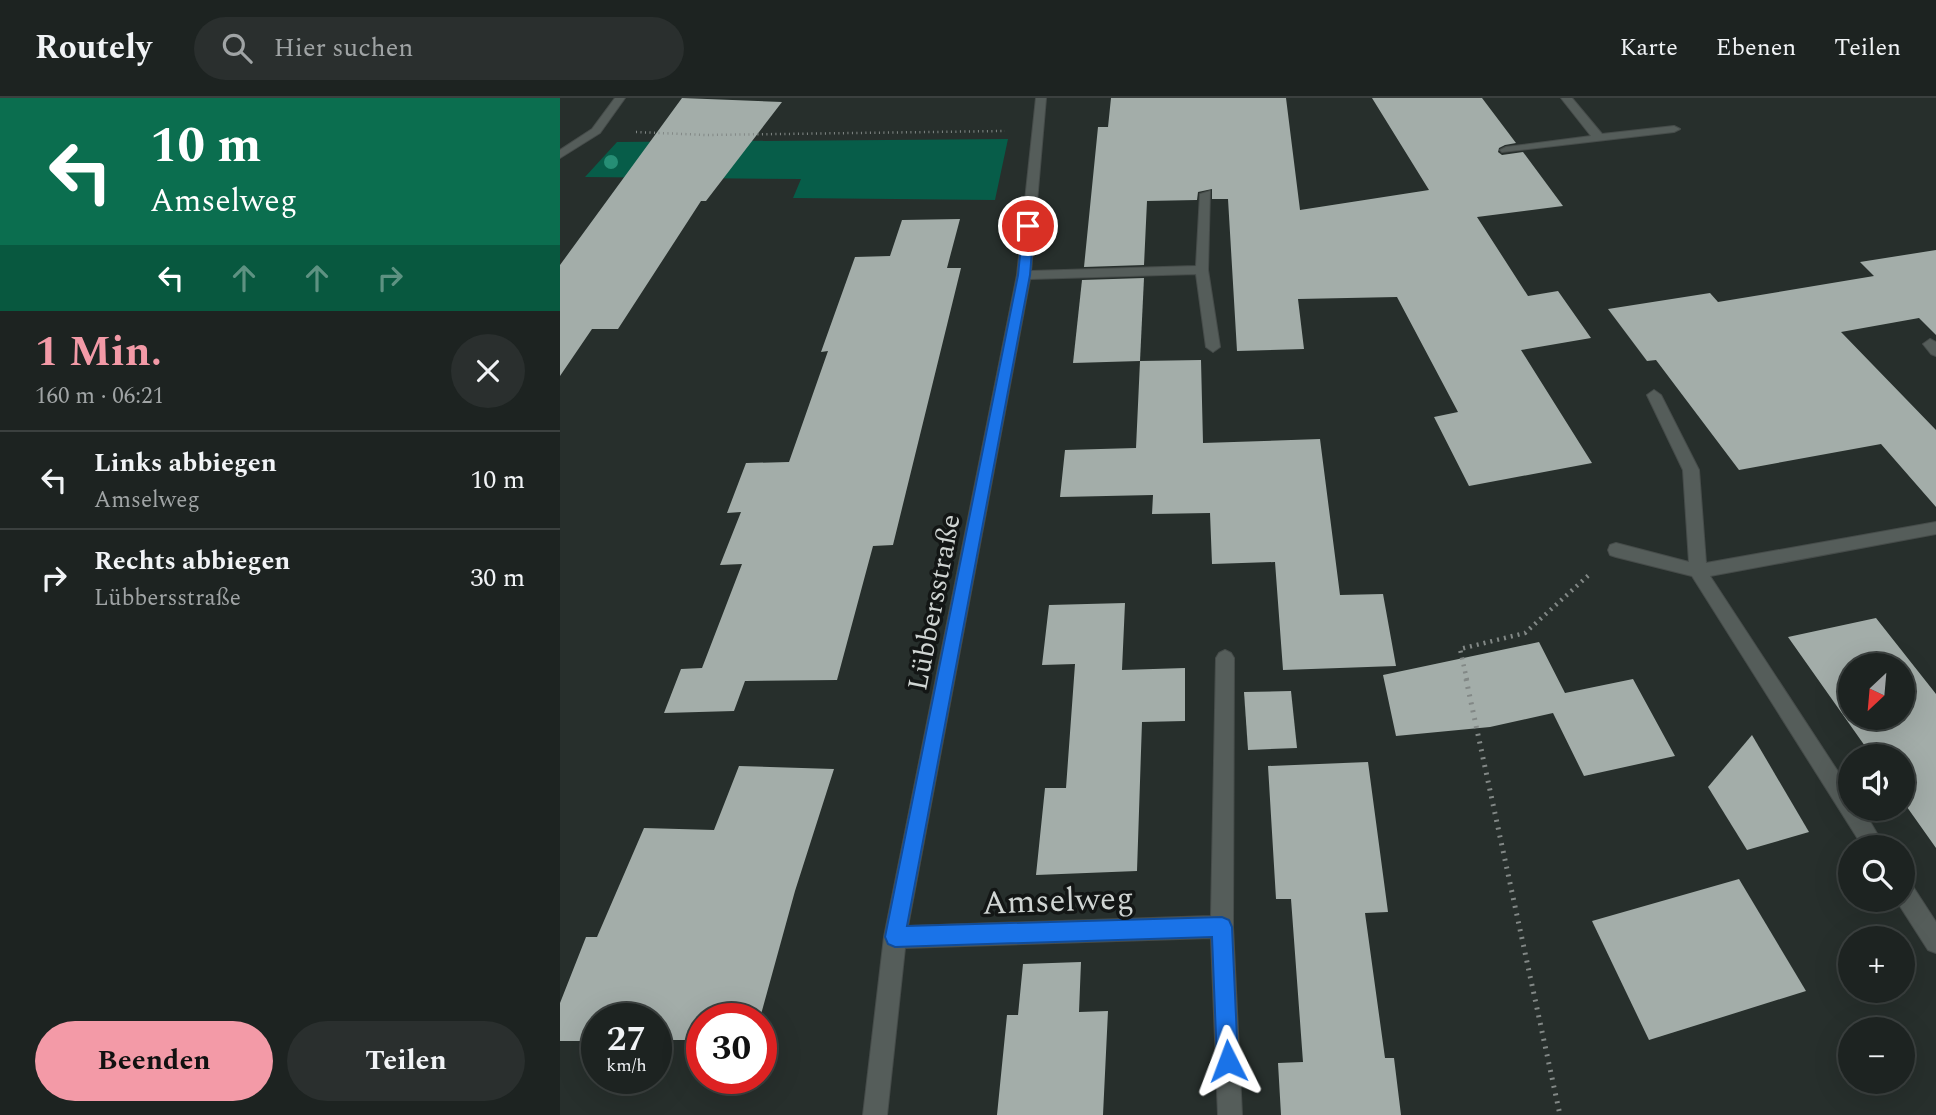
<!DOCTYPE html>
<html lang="de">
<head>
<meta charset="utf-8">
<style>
	:root { --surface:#1d2321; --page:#2a2f2e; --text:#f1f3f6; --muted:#a0a4a5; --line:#3b403f; --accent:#f39aa7 }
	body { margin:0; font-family:Spectral,serif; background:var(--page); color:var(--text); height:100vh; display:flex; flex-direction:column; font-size:26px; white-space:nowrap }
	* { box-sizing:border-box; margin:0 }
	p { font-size:23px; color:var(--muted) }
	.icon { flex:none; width:38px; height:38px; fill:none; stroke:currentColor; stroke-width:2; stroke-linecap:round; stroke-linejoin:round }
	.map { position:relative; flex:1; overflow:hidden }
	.details { display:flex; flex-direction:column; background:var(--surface); width:560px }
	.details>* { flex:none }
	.guide { background:#0b6e4f; color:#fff; overflow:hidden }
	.needle { width:46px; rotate:206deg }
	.buttons { position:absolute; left:1278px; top:555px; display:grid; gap:14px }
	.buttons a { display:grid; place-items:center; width:77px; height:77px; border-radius:50%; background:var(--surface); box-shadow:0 7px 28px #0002,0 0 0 2px var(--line); font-size:35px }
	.speed { position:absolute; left:21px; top:905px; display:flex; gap:14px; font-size:35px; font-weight:700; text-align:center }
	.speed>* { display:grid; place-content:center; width:91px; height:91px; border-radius:50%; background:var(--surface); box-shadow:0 7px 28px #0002,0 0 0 2px var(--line); line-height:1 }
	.speed small { font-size:18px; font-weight:400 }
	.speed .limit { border:10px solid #d22; background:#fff; color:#111 }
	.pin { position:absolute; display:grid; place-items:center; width:60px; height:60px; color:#fff; margin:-30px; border:4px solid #fff; border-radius:50%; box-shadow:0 2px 7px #0007 }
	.me { position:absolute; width:77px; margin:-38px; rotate:357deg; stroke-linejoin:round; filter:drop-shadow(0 0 5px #0008) }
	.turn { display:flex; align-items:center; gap:24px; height:147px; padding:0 35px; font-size:32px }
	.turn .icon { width:91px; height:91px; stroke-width:2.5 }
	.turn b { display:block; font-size:49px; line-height:60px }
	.lanes { display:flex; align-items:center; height:66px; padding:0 35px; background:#0003; justify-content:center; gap:35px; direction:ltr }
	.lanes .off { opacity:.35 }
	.round { display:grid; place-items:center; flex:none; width:74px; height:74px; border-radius:37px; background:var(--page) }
	.headline { display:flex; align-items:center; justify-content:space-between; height:119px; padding:0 35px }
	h1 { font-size:42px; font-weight:700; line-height:52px; color:var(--accent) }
	.primary-button { display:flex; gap:14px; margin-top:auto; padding:14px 35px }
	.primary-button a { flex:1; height:80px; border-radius:42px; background:var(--accent); color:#111; font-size:28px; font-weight:700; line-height:80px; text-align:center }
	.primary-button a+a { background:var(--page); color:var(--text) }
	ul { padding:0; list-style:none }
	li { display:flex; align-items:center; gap:21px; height:98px; padding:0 35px; border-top:2px solid var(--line) }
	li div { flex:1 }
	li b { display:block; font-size:26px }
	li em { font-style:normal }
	header { display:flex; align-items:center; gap:42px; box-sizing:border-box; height:98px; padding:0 35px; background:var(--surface); border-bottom:2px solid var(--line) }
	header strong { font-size:33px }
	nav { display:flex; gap:38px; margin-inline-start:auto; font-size:24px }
	.search { width:490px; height:63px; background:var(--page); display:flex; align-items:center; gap:18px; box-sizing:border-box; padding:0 24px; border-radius:38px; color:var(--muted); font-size:26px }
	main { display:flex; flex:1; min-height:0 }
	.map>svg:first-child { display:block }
	.green { fill:#075d49 }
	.building { fill:#a3ada9; fill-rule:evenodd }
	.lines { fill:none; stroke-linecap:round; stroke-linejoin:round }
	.street-casing { stroke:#464c4a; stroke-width:2 }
	.path-far2 { stroke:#828886; stroke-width:2.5; stroke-dasharray:1 3.5; stroke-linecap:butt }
	.path-far1 { stroke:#828886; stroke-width:4.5; stroke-dasharray:2 5; stroke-linecap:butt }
	.path { stroke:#828886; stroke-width:5; stroke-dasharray:2 6; stroke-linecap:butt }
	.street { fill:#555d5a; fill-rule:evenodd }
	.tree { fill:#268e75 }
	.route { fill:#1a73e8; stroke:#114b97; stroke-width:2 }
	.labels { text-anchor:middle; stroke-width:7; stroke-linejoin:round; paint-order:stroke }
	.street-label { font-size:28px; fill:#d0d5d3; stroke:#131615 }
	.near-street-label { font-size:33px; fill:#d0d5d3; stroke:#131615 }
</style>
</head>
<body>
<header>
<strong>Routely</strong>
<div class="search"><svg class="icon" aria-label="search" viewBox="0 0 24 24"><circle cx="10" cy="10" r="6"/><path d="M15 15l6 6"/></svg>Hier suchen</div>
<nav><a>Karte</a><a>Ebenen</a><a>Teilen</a></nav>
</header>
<main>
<section class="details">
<div class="guide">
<div class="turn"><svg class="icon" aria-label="left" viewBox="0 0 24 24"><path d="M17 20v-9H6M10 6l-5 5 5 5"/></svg><div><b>10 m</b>Amselweg</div></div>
<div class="lanes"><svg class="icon" aria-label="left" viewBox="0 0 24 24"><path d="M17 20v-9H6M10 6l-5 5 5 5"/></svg><svg class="icon off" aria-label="ahead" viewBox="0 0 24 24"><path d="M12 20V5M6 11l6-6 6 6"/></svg><svg class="icon off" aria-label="ahead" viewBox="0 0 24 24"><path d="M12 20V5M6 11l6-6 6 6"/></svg><svg class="icon off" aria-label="right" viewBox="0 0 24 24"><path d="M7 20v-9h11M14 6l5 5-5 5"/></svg></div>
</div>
<div class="headline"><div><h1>1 Min.</h1><p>160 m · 06:21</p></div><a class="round"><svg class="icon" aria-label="close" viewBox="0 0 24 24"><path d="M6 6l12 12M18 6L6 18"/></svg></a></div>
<ul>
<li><svg class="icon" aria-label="left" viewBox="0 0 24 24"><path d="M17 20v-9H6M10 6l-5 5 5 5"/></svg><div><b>Links abbiegen</b><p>Amselweg</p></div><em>10 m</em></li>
<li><svg class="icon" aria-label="right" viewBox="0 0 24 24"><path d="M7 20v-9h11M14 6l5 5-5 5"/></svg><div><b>Rechts abbiegen</b><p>Lübbersstraße</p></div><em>30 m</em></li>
</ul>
<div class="primary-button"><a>Beenden</a><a>Teilen</a></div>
</section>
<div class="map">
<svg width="1376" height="1017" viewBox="0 0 1376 1017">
	<rect width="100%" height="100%" fill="#272f2c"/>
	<path class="green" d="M448,41l-13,61 -202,-2 8,-19 -216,-2 32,-35z"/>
	<g class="building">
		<path d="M122,0l100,4 -76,99h-5l-83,128h-26l-32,47v-111z"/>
		<path d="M551,0h175l14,112 129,-20 -57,-92h110l34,45 -11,2 -6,3 -1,4 4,3 21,-3 40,54 -86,11 51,79 30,-5 33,47 -70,12 71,113 -123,23 -35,-69 24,-5 -61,-115 -99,2 6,50 -67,2 -9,-152h-16v-10l-14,3 -1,8 -50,1 -3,64 -60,2 14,-140h10z"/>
		<path d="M400,121l-13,49h14l-68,277 -20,1 -36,134 -92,1 -11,30 -70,2 17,-44 21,-1 40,-104 -22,1 21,-53 -14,1 19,-50 43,-1 39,-111 -7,1 34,-95 35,-1 12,-36z"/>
		<path d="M1376,152v85l-17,-17 -78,14 95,98v77l-55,-63 -142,26 -83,-110 -9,1 -39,-52 102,-16 8,9 156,-26 -14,-14z"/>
		<path d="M584,180l-4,83 -67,2 9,-83z"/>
		<path d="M641,262l2,83 117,-4 20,156 43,-1 13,72 -113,4 -8,-108 -63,2 -2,-51 -58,1 1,-19 -93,2 5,-47 71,-2 4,-87z"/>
		<path d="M565,505l-3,67 63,-2v53l-43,1 -5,149 -101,4 9,-87h21l9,-124 -33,1 7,-60z"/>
		<path d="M1316,520l60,76v154l-34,-48v-44h-30l-84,-119zM1290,567h52v53h-52z"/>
		<path d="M979,544l26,51 68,-14 42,77 -91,20 -31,-63 -63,14 -94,9 -13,-61z"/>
		<path d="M731,593l6,57 -49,2 -4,-58z"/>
		<path d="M1192,637l57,97 -62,18 -39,-63z"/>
		<path d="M808,664l20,150 -23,1 20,145h9l7,57h-120l-3,-52 25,-1 -12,-163h-15l-8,-133z"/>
		<path d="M179,668l95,3 -39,122 -35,127h-58v22h-46v-22h-59v23h-37v-38l26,-66h11l47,-109 70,2z"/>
		<path d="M1179,781l67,112 -157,49 -57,-119z"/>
		<path d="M521,864l-2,50 29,-1 -5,104h-106l10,-100h11l5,-51z"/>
	</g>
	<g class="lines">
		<defs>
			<g id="street">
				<path d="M55,0h10l-25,35 -40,25v-8l32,-21z"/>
				<path d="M476,0h10l-15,173 165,-5 4,-72 10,-3 -2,79 12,77 -7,5 -7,-5 -10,-73 -166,5 -122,647 303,-10 5,-258 3,-5 6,-3 6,3 3,5 -1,269 9,188h-24l-7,-177 -306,10 -18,167h-24l21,-178 133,-662z"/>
				<path d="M1001,0h11l30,36 72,-8 6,3 -6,3 -172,20 -2,-2 6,-3 85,-11z"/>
				<path d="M1370,241l6,3v14l-5,-2 -8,-10z"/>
				<path d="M1094,292l7,5 38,75 7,93 230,-41v12l-226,42 140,214v18h12l23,39h-22l-171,-271 -76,-19 -6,-2 -2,-5 2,-5 6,-2 73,19 -6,-92 -36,-75z"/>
				<path d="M1342,781l8,3 26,40v31l-8,-3 -32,-50h6z"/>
			</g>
		</defs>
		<use href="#street" class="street-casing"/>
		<path class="path-far2" d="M76,34l70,3 299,-4"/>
		<path class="path-far1" d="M907,582l-7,-31 65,-16 66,-60"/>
		<path class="path" d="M906,581l94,436"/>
		<use href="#street" class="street"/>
	</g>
	<circle class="tree" cx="51" cy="64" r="7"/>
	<path class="route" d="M468,125l6,3 -4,49 -123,651 315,-9 7,3 3,7 6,134 -3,8 -7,3 -8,-3 -3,-8 -5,-124 -317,10 -7,-3 -3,-7 133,-662 5,-49z"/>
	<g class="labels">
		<g class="street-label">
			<text transform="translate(373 504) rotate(-79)" y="10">Lübbersstraße</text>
		</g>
		<g class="near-street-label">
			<text transform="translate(498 801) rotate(-2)" y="12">Amselweg</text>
		</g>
	</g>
</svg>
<div class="buttons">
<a><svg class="needle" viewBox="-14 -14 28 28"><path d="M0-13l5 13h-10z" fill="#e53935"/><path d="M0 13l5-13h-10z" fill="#a0a4a5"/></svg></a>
<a><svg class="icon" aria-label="sound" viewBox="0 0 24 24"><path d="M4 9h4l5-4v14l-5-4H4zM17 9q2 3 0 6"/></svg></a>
<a><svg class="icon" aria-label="search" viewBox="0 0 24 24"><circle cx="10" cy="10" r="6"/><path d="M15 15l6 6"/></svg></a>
<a>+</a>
<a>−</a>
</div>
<div class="speed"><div>27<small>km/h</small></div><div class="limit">30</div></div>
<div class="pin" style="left:468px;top:128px;background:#d93025"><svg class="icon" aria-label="arrive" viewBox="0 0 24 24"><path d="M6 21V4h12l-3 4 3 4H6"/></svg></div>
<svg class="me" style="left:668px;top:963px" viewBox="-20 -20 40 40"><path d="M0-17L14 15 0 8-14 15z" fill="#1a73e8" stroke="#fff" stroke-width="4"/></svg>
</div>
</main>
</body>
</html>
